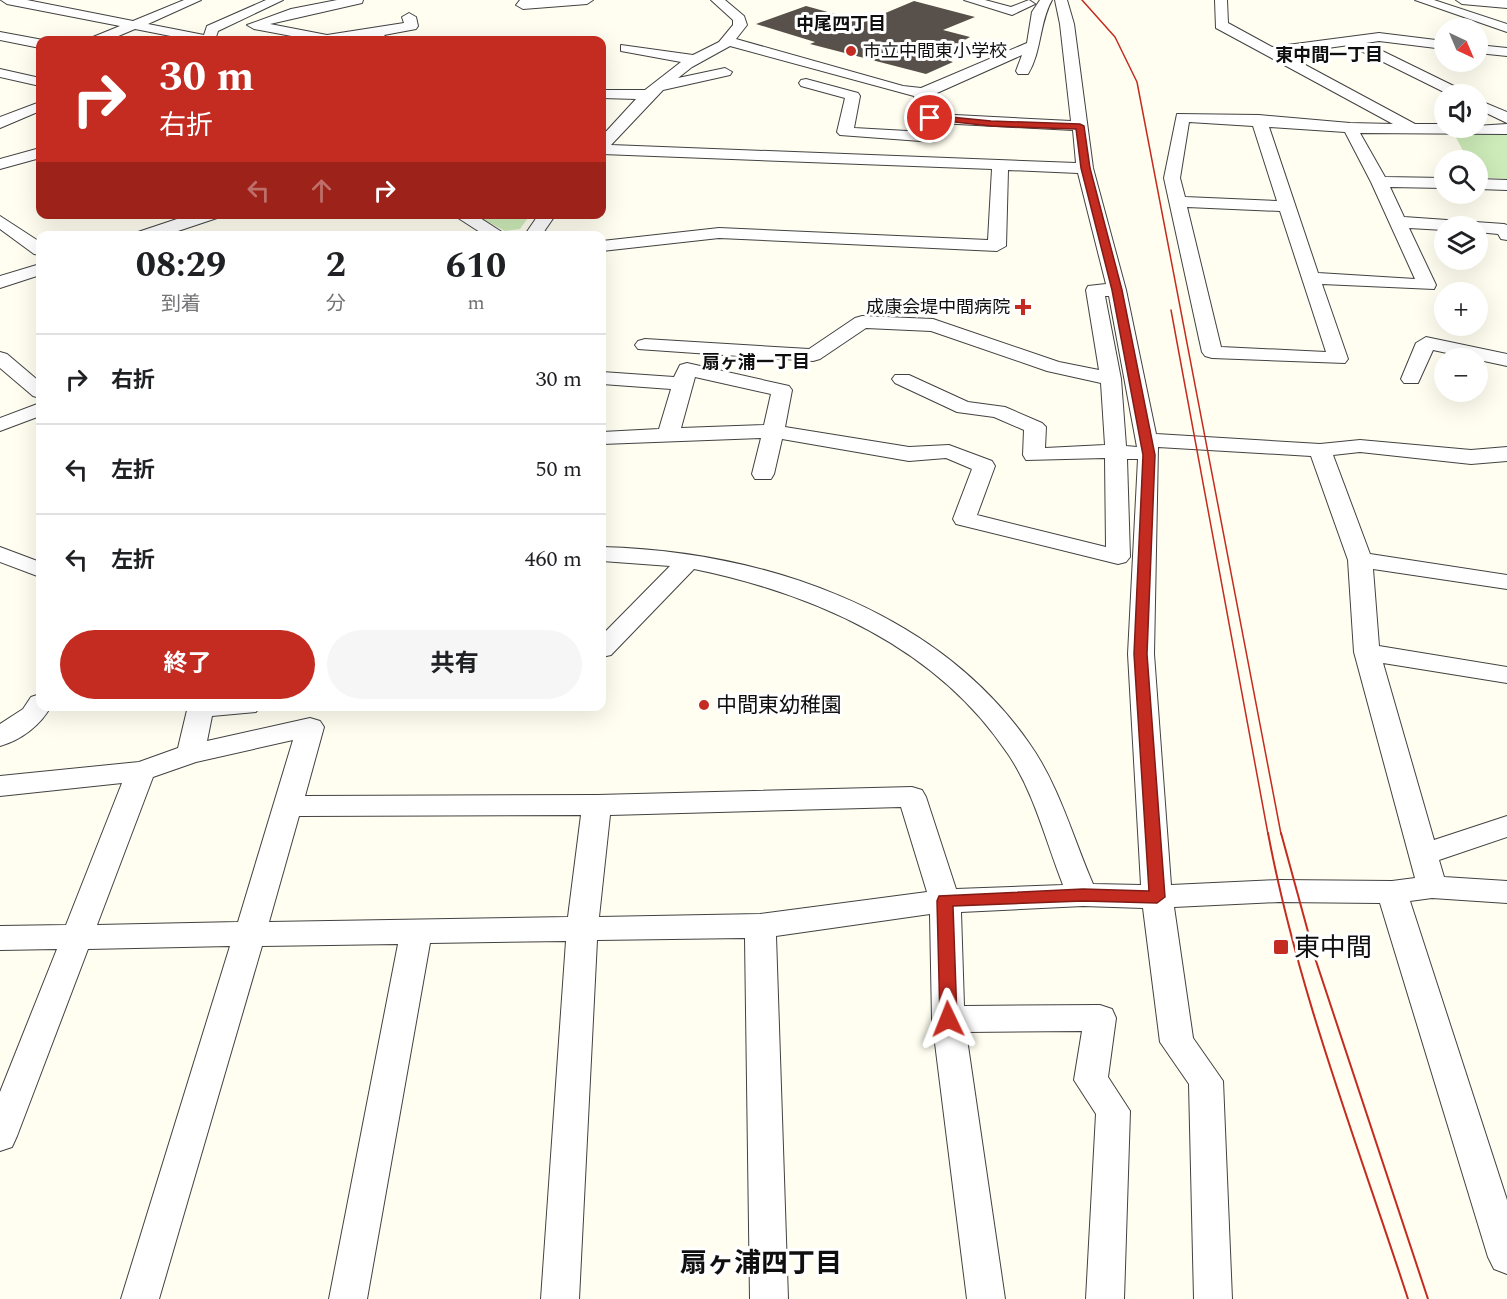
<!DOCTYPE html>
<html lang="ja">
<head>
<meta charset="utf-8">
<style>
	:root { --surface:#fff; --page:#f6f6f6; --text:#202124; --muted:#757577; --line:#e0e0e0; --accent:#c42b21 }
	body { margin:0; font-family:Spectral,"Noto Sans JP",serif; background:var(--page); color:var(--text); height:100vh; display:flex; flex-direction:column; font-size:22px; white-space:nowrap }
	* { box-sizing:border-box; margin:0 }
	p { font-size:20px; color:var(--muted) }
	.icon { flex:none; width:33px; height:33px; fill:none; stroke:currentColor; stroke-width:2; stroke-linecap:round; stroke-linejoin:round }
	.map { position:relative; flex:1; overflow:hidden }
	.sheet { position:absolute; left:36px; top:231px; width:570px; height:480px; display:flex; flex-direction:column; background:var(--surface); border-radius:12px; box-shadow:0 6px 24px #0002 }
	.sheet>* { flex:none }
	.hud { position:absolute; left:36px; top:36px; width:570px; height:183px; border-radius:12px; box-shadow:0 6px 24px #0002; background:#c42b21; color:#fff; overflow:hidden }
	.needle { width:39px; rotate:136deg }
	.fabs { position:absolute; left:1434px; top:18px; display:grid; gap:12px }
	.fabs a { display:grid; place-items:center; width:54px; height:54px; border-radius:50%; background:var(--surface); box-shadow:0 6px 24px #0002; font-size:30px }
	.pin { position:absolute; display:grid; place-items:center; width:51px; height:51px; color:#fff; margin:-26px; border:3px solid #fff; border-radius:50%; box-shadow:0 2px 6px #0007 }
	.me { position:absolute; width:66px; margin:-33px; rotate:358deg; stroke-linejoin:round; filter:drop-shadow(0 0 4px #0008) }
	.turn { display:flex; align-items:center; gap:21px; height:126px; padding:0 24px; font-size:27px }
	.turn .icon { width:78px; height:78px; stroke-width:2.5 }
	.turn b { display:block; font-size:42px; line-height:51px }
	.lanes { display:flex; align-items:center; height:57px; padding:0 24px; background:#0003; justify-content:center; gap:30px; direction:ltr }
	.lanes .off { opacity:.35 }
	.eta { display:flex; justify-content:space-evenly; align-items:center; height:102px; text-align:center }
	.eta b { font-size:36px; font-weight:700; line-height:42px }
	.action { display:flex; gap:12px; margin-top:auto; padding:12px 24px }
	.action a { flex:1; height:69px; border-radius:36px; background:var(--accent); color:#fff; font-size:24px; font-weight:700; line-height:69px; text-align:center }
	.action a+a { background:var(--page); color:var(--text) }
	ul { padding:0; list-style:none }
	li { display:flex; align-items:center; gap:18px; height:90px; padding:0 24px; border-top:2px solid var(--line) }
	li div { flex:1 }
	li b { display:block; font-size:22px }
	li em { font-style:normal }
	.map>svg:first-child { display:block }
	.green { fill:#cdebb8 }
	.building { fill:#58514b }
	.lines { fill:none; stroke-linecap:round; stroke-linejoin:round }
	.minor-casing { stroke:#424242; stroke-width:2 }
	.minor { fill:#fff; fill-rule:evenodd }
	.tram-far1 { stroke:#c42b21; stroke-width:1.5 }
	.tram { stroke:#c42b21; stroke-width:2 }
	.route { fill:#c42b21; stroke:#7f1c15; stroke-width:1.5 }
	.poi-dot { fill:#c42b21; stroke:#fff; stroke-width:2 }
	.labels { text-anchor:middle; stroke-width:6; stroke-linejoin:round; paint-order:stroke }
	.far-neighbourhood-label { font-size:18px; font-weight:bold; fill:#0f0f0f; stroke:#fff }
	.far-poi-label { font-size:18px; fill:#0f0f0f; stroke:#fff; text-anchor:start }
	.poi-label { font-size:21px; fill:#0f0f0f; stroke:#fff; text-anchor:start }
	.near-poi-label { font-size:26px; fill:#0f0f0f; stroke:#fff; text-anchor:start }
	.near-neighbourhood-label { font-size:27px; font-weight:bold; fill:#0f0f0f; stroke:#fff }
</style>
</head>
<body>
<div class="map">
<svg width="1507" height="1299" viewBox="0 0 1507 1299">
	<rect width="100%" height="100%" fill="#fffef0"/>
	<g class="green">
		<path d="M1452,130l55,2v47l-29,-2v-17h-10z"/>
		<path d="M475,215h55l-10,14 -15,2z"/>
	</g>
	<path class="building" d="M914,1l61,16 -32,13 27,7 -9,5 16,4 -30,14 6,2 -27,12 -116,-30 5,-2 -59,-18 50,-18 58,16z"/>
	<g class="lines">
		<defs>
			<g id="minor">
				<path d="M1,0h26l106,21 51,-21h17l-53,24 56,11 3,-9 59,-26h17l-65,31 -3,9h-24l-56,-11 -26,11h-17l1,-3 27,-11 -113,-22z"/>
				<path d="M337,0h26l-1,3 -92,21 57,11 77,-12 -2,-6 7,-4 7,4 2,9 -2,3 -32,6 5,5 -21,-2 -55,2 -59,-11 -7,-4 44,-16z"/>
				<path d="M520,0h73l-6,4 -64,5 -7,-4z"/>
				<path d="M711,0h14l19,16 3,9 -11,14 167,47 18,2 106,-45 5,-31 8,-12h12c-13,23 -10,51 -24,74h-10l-2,-3 6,-16 -94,42 8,17 135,7 -11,-97 -5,-24h12l7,24 19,144 33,122 30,144 164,10 40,-4 111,10 36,-3v14l-36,3 -111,-12 -27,3 37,99 137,21v14l-134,-20 6,77 128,21v16l-124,-20 51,177 73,-24v21l-68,23 5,17 63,4v22l-75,-5 -22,3 97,299v74l-13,-5 -6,-12 -108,-354 -101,-1 -105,5 19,131 30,43 9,218h-38l-5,-215 -29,-42 -17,-134 -60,-2 -122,6 3,94 136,-1 12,4 4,9 -8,59 22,34 -6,188h-38l10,-185 -22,-34 8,-49 -116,1 39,267h-38l-35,-280 -2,-105 -154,22 12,363h-38l-5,-361 -148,2 -18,359h-38l25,-358 -136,2 -63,356h-38l69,-355 -136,2 -103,353h-38l109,-353 -142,3 -71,187 -5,11 -12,4v-59l57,-143 -57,1v-24l66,-1 56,-142 -122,13v-20l139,-14 39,-14 10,-42h72l-4,6 -44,4 -5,25 103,-23 10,3 4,6 -19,69 292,-1 315,-8 10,3 4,7 30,92 107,-4c-17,-43 -29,-93 -55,-131 -71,-107 -193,-160 -314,-185l-83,86 -9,2v-22l68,-69 -68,-5v-14c158,4 333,61 427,196 30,42 44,95 64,141l48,1 -13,-231 10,-195h-11l3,98 -4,5 -8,2 -162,-40 -3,-5 19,-50 -26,-11 -37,3 -127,-22 -8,35 -3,5h-16l-3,-5 9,-36 -159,6v-12l57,-3 12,-40 -69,-5v-12l72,5 6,-12 7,-2 102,23 3,4 -7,37 124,20 40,-2 43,16 3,5 -18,49 129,32 -1,-89 -79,2 -3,-5 1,-25 -30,-13 -37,-5 -62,-29 -3,-4 3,-4h14l59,27 37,5 37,16 4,4 -1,21 60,-3 -4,-62 -54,-12 -116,-40 -65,-3 -46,31 -7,2 -175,-12 -3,-4 3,-4 7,-2 164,10 46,-31 7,-2 71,3 126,43 40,8 -13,-80 2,-4 18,-2 -28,-111 -70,-3 -2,76 -9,5 -278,-13 -117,13v-10l117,-13 269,12 4,-71 -390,-15v-18l34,-37 -34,-1v-8h43l36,-28 -60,-11v-6l72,10 26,-13 14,-17v-5zM730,46l184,50 11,36 -71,-4 6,-32 -2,-3 -52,-14 -5,1 -2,3 2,3 44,12 -8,34 3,3 94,7 8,-5 -3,-14 134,7 3,33 -465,-18 52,-55 67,-15 2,-3 -7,-4 -47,10 14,-11zM1105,296h4l28,151 -11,-1 -5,-67zM695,377l76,17 -7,31 -83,3zM1158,447l153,9 37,104 6,92 61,226 -23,3 -113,-1 -108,5 -17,-231zM293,740l-55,182 -141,3 56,-148 43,-15zM901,807l26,85 -167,22 -161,3 11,-102zM581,815l-13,102 -299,5 30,-106z"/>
				<path d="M964,0h21l26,7 18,-7 6,4 -23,11z"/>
				<path d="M1215,0h12l1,23 44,24 107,-14 65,8v8l-65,-8 -13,2 98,48 2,3h-18l-99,-49 -64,9 130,70h29v4l63,-4v10l-147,-1 25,44 59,1v10l-54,-1 14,30 100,7 3,1v15l-6,-1 -3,-5 -20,-2v-6h-34v4l-35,-2 27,57 -2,4 -112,-5 26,75 -3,4 -133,-5 -7,-2 -3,-4 -38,-174 13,-64 82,1 91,8 43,1 -177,-96zM1189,122l64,4 24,75 -92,-4 -5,-19zM1269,127l76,5 26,50 44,97 -97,-6zM1187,207l93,4 46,141 -105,-5z"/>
				<path d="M1415,0h19l73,24v8z"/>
				<path d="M1456,0h51v8l-45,-4z"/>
				<path d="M0,32l43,8 -3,8 -40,-8z"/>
				<path d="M1478,45l29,3v8l-29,-3z"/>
				<path d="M0,69l40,9v8l-40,-9z"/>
				<path d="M1478,100l29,12v11l-29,-14z"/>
				<path d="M40,102v9l-40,17v-11z"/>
				<path d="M40,148v10l-40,11v-10z"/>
				<path d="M1478,179l29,1v10l-29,-1z"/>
				<path d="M192,214h27l-2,4 -54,18h-27l2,-4z"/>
				<path d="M452,214h22l34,22h-22z"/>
				<path d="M539,214h17l-15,22h-17z"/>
				<path d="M0,216l40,26v13l-6,-1 -34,-25z"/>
				<path d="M40,264v11l-40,13v-12z"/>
				<path d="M1426,337l81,17v12l-74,-16 -15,33h-14l-3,-4 15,-36z"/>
				<path d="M0,352l7,2 33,28v16l-7,-2 -33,-28z"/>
				<path d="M40,403v13l-40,15v-13z"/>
				<path d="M0,547l40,15v15l-40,-15z"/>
				<path d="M40,694v12h11c-10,19 -30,34 -51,40v-22l23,-15 8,-12z"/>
			</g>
		</defs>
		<use href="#minor" class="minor-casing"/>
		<use href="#minor" class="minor"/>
		<g class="tram-far1">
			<path d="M1082,0l33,37 22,45 144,752"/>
			<path d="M1171,310l97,524"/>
		</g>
		<g class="tram">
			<path d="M1268,833c30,159 90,312 140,466"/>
			<path d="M1281,833l35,128 112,338"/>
		</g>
	</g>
	<path class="route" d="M930,115l61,6 89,3 4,2 6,42 32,122 33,165 -8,199 18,243 -8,6 -74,-2 -130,5 4,113 -3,5h-12l-2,-5 -3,-118 2,-5 144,-7 66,2 -15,-237 9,-199 -31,-165 -31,-122 -5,-39 -85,-3 -64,-7z"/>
	<g class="poi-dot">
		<circle cx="851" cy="51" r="6"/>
		<path d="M1020 298h6v6h6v6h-6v6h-6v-6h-6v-6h6z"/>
		<circle cx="704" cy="705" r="6"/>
		<rect x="1273" y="939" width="16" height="16" rx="3"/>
	</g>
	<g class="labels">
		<g class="far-neighbourhood-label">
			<text x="841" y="30">中尾四丁目</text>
			<text x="1329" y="61">東中間一丁目</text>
			<text x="756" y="368">扇ヶ浦一丁目</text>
		</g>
		<g class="far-poi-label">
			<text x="863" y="57">市立中間東小学校</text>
			<text x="1010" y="313" text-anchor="end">成康会堤中間病院</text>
		</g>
		<g class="poi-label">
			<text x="716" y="712">中間東幼稚園</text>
		</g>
		<g class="near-poi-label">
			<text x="1294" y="956">東中間</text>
		</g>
		<g class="near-neighbourhood-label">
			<text x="761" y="1272">扇ヶ浦四丁目</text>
		</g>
	</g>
</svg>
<div class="fabs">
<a><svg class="needle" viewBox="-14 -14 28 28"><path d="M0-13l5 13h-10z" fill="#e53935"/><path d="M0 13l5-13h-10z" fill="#757577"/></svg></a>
<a><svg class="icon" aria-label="sound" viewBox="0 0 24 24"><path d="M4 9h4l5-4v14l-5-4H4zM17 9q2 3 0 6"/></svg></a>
<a><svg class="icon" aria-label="search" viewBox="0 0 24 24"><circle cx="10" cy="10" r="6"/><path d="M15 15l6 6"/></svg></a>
<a><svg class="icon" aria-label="layers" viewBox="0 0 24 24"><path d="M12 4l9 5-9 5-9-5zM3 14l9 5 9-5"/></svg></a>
<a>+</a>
<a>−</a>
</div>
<div class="pin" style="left:930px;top:118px;background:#d93025"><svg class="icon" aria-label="arrive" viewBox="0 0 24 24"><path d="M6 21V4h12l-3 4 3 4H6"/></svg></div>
<svg class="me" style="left:948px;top:1019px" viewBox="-20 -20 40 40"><path d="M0-17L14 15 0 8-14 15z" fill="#c42b21" stroke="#fff" stroke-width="4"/></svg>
<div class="hud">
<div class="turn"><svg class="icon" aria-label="right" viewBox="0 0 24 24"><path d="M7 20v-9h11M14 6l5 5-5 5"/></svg><div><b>30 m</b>右折</div></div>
<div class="lanes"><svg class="icon off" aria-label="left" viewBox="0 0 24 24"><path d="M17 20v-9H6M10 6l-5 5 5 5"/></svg><svg class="icon off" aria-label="ahead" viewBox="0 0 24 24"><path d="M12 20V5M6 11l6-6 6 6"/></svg><svg class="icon" aria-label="right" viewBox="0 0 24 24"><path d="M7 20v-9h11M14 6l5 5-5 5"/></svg></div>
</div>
<section class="sheet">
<div class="eta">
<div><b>08:29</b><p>到着</p></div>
<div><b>2</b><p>分</p></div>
<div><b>610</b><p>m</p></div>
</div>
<ul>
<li><svg class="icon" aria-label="right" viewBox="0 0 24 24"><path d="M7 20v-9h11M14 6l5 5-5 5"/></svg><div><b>右折</b></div><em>30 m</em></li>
<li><svg class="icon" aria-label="left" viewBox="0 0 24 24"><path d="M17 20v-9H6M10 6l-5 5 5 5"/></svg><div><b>左折</b></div><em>50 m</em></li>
<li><svg class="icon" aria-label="left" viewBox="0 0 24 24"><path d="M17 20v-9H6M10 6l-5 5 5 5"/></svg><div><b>左折</b></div><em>460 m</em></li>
</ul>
<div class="action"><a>終了</a><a>共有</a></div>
</section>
</div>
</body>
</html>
